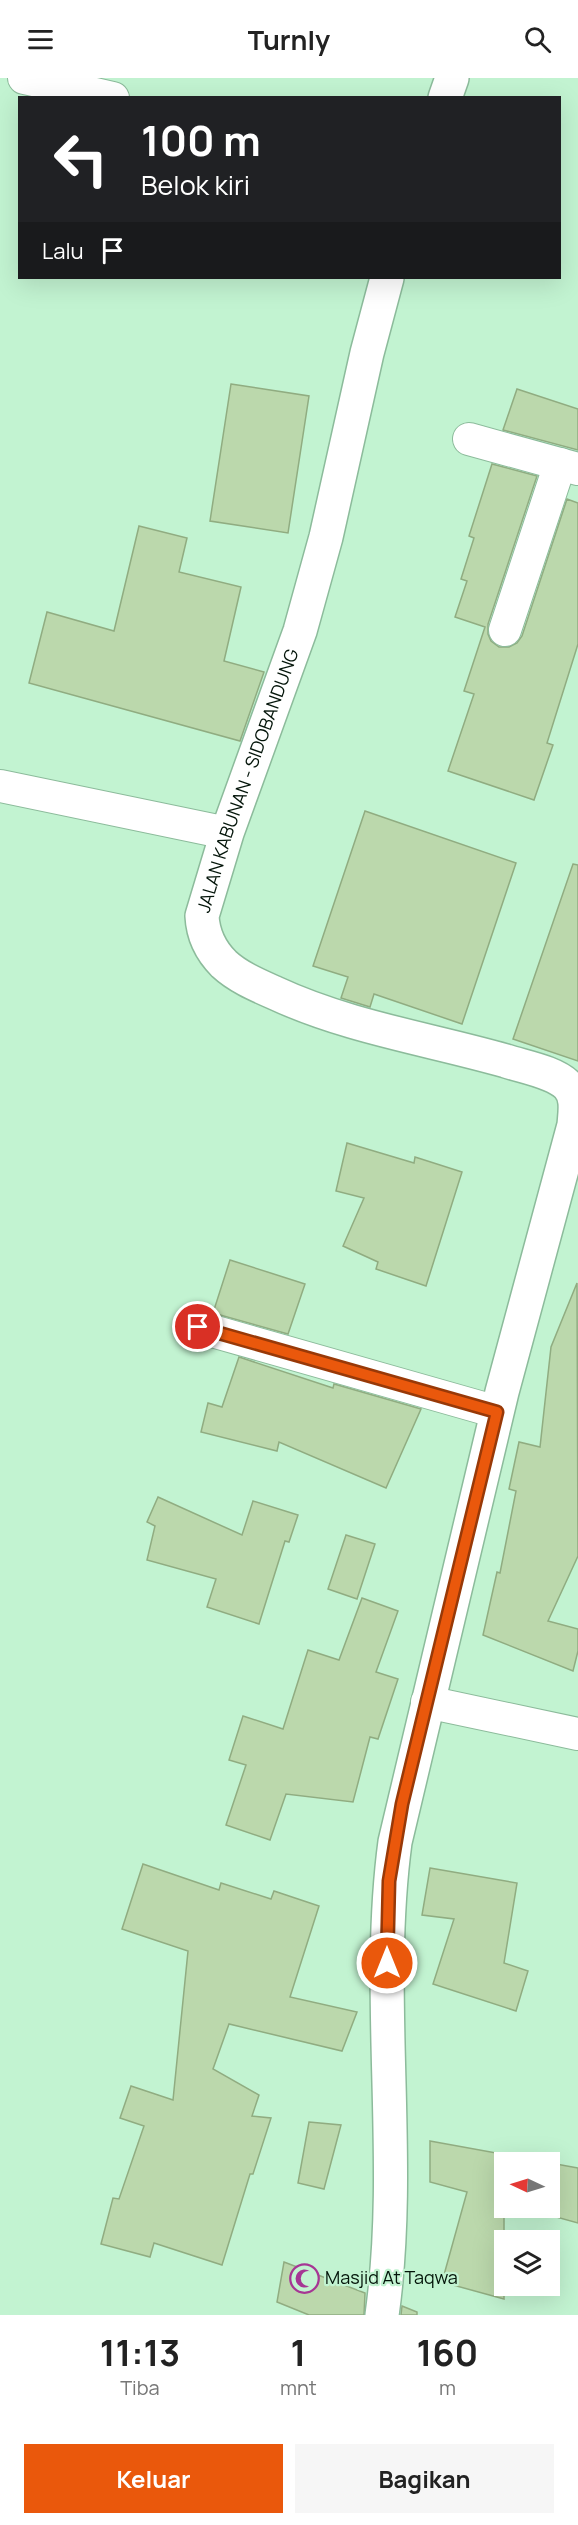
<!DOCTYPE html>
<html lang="id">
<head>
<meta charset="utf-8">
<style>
	:root { --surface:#fff; --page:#f6f6f6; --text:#222; --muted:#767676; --accent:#ea580c }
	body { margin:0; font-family:Manrope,sans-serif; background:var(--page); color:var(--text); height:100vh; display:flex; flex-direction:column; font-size:22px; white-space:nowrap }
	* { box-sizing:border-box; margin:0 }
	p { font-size:20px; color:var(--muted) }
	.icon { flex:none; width:33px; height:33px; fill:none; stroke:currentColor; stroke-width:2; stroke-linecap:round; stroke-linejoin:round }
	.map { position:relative; height:2237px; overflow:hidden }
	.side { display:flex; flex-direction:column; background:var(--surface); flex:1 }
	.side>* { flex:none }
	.banner { position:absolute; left:18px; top:18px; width:543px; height:183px; border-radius:0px; box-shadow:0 6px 24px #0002; background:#202124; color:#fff; overflow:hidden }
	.needle { width:39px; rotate:274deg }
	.tools { position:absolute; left:494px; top:2074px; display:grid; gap:12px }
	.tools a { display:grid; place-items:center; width:66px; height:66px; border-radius:0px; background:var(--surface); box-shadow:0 6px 24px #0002; font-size:30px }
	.pin { position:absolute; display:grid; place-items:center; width:51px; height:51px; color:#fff; margin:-26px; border:3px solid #fff; border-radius:50%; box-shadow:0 2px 6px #0007 }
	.me { position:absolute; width:66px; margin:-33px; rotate:0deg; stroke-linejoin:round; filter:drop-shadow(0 0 4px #0008) }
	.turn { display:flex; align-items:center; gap:21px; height:126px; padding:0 24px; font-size:27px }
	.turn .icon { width:78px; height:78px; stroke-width:2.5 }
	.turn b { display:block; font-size:42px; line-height:51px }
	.then { display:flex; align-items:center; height:57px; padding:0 24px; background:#0003; gap:12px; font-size:22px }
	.eta { display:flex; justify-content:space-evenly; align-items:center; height:102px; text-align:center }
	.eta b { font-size:36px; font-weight:700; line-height:42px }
	.action { display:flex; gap:12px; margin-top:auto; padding:12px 24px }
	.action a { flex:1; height:69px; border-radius:0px; background:var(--accent); color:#fff; font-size:24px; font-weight:700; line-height:69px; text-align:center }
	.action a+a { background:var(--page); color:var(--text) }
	header { display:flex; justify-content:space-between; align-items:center; height:78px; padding:0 24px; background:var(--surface); font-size:27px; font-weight:700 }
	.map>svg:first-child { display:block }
	.building { fill:#bbd8ac; stroke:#90ac81; stroke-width:1.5 }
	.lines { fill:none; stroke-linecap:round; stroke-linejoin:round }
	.street-casing { stroke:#8cbb9b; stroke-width:34 }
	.secondary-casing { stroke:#8cbb9b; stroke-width:36 }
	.street { stroke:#fff; stroke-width:32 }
	.secondary { stroke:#fff; stroke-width:33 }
	.route-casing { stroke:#983908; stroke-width:15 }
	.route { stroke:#ea580c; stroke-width:10 }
	.labels { text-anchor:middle; stroke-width:4.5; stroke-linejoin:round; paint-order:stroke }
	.street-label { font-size:18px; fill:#031409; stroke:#c2f3d1 }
	.poi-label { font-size:18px; fill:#031409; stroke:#c2f3d1; text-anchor:start }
</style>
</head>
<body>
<header><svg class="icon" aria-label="menu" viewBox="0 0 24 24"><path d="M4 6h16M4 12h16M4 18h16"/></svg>Turnly<svg class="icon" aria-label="search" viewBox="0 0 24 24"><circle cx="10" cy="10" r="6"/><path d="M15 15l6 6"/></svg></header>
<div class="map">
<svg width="578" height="2237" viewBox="0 0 578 2237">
	<rect width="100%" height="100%" fill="#c2f3d1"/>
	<g class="building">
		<path d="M231,306l78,12 -21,137 -78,-12z"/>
		<path d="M517,311l61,20v41l-75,-20z"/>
		<path d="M492,386l45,12 -49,148v10l3,7 8,6h10l8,-4 5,-7 45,-137 11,4v141l-31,99 6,2 -19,55 -86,-29 26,-77 -10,-3 21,-64 -30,-10 12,-36 -6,-2 13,-41 -5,-2z"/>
		<path d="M139,448l48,12 -8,34 62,15 -17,74 40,11 -24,69 -211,-58 18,-71 67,19z"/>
		<path d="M365,733l151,52 -54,161 -88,-30 -4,13 -29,-9 7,-21 -35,-11z"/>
		<path d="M573,786l5,1v196l-65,-22z"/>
		<path d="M347,1065l67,20 1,-6 47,15 -36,114 -50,-17 2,-7 -35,-16 21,-48 -28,-7z"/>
		<path d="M230,1182l75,24 -17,50 -75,-21z"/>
		<path d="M577,1205l1,273 -30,65 30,8v22l-5,20 -90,-36 14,-63 3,1 16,-82 -7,-2 10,-47 21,5 11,-100z"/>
		<path d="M239,1279l94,31 1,-4 87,25 -35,79 -107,-46 -2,9 -76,-19 7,-29 14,4z"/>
		<path d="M158,1419l84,38 11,-34 45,14 -9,27 -4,-1 -26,83 -52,-17 9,-28 -69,-19 8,-34 -8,-4z"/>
		<path d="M346,1457l29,9 -18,55 -29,-10z"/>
		<path d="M362,1520l36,13 -22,61 22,7 -20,60 -8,-2 -17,65 -67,-8 -16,46 -44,-15 20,-60 -17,-5 14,-44 40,13 25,-79 31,10z"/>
		<path d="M143,1786l76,26 2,-7 50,16 3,-8 45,15 -29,91 67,15 -15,39 -113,-27 -16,45 46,26 -7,21 19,2 -18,56h-3l-28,91 -68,-22 -4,14 -49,-13 12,-46 6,1 25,-73 -24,-8 11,-32 42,14 15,-149 -66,-22z"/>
		<path d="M430,1790l87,15 -13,80 24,8 -12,40 -83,-27 21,-65 -32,-4z"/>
		<path d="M309,2044l32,3 -17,64 -26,-6z"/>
		<path d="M430,2063l148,27v55l-54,-15h25v-45h-45v136l-62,-17 25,-90 -37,-10z"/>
		<path d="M284,2184l81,31 -1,22h-55l-32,-13z"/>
		<path d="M402,2228l15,6v3h-16z"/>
	</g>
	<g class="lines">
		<defs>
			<g id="street">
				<path d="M24,0l89,20"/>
				<path d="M469,361l109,30"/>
				<path d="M505,552l55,-166"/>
				<path d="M0,708l227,47"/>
				<path d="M198,1249l299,85"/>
				<path d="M427,1624l151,32"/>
			</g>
			<g id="secondary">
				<path d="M445,20l7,-20"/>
				<path id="s1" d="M382,2237c22,-157 -8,-316 13,-473l107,-450 72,-267c1,-13 4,-28 -6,-39 -13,-14 -44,-19 -62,-25 -77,-22 -158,-34 -231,-68 -18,-8 -37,-16 -51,-29 -14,-14 -21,-29 -22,-48l25,-83 73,-202 26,-94 41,-184 20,-75"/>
			</g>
		</defs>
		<use href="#street" class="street-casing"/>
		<use href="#secondary" class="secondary-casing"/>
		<use href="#street" class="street"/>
		<use href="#secondary" class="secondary"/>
	</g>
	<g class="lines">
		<defs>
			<path id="route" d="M198,1249l299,85 -95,392 -13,77 -2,82"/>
		</defs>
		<use href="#route" class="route-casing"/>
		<use href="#route" class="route"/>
	</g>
	<defs>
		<symbol id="mosque-ring" viewBox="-11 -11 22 22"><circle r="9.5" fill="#c2f3d1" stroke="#a63694" stroke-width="1.5"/><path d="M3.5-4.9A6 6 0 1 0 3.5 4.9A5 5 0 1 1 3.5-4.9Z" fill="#a63694"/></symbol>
	</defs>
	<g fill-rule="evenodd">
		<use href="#mosque-ring" x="288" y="2184" width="33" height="33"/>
	</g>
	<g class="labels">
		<g class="street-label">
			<text dy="6" stroke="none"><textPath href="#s1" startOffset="1818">JALAN KABUNAN - SIDOBANDUNG</textPath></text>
		</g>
		<g class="poi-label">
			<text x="325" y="2206">Masjid At Taqwa</text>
		</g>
	</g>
</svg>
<div class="tools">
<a><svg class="needle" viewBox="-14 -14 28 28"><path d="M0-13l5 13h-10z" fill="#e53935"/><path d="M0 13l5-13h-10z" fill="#767676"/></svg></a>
<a><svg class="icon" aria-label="layers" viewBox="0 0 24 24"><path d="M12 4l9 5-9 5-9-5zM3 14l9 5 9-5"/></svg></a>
</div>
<div class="pin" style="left:198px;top:1249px;background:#d93025"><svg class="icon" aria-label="arrive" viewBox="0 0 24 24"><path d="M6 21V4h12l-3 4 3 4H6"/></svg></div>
<svg class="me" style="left:387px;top:1885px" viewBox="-20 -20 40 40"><circle r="17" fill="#ea580c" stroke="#fff" stroke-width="3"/><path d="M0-11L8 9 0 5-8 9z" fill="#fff"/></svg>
<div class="banner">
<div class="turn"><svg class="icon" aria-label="left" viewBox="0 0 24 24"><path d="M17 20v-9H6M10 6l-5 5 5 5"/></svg><div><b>100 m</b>Belok kiri</div></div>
<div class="then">Lalu<svg class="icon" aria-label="arrive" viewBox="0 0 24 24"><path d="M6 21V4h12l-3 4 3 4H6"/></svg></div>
</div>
</div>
<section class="side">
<div class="eta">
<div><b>11:13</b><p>Tiba</p></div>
<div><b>1</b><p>mnt</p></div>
<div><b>160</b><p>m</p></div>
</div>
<div class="action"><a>Keluar</a><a>Bagikan</a></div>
</section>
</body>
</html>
